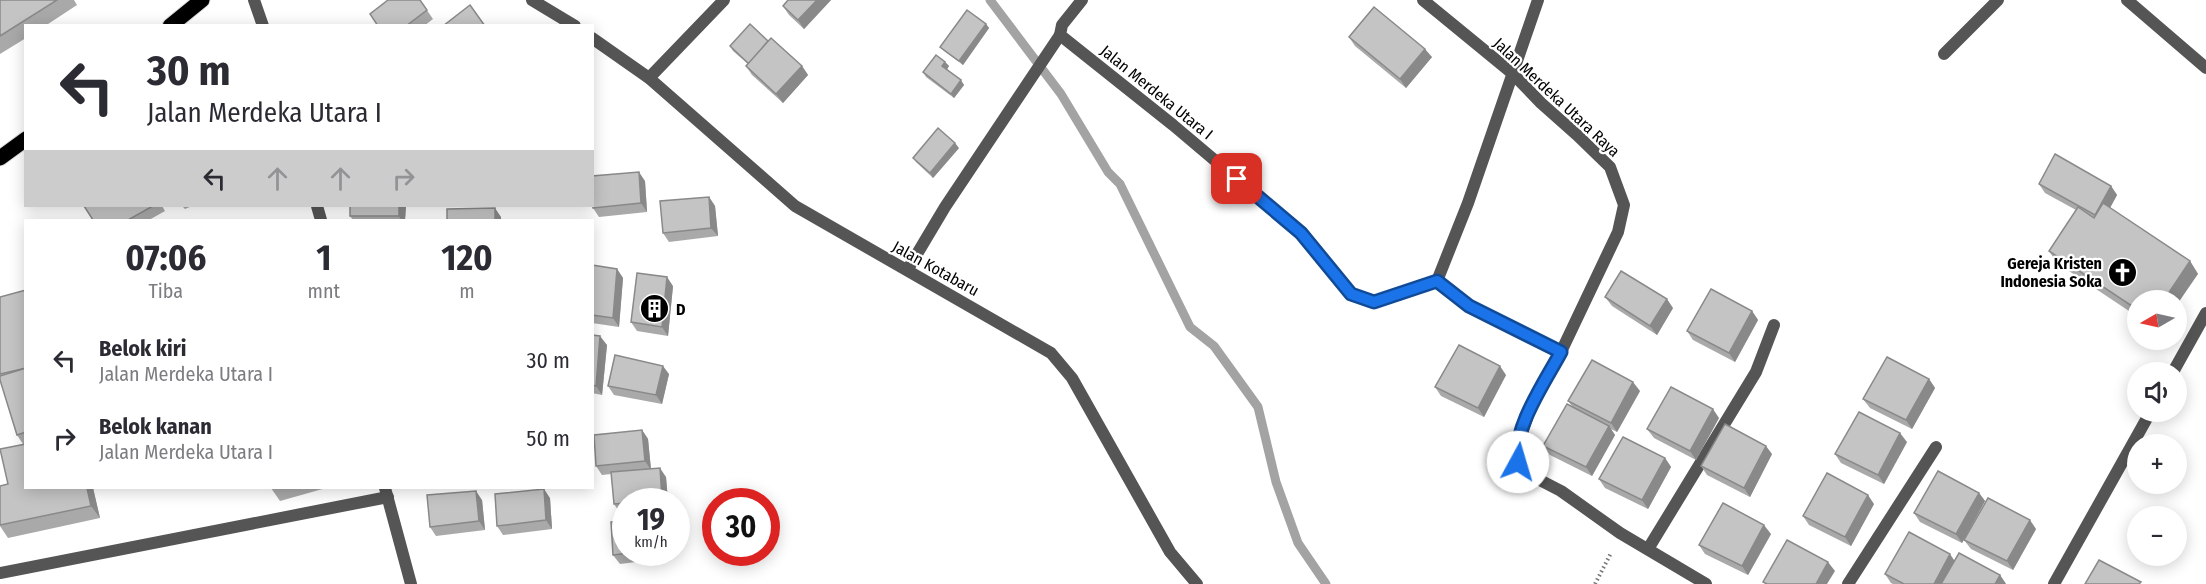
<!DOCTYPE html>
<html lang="id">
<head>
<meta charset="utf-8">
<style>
	:root { --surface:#fff; --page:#f2f2f3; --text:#2b2b33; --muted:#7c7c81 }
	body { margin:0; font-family:"Fira Sans Condensed",sans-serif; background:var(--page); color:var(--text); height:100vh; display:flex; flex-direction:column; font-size:22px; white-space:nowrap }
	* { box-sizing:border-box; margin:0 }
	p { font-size:20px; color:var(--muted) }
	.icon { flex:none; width:33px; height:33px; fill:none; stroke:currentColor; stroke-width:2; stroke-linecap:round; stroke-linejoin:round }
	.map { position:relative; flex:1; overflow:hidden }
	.drawer { position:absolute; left:24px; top:219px; width:570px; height:270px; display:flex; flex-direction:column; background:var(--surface); border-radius:0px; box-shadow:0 3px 15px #0003 }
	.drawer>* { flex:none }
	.banner { position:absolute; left:24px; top:24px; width:570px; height:183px; border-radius:0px; box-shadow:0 3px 15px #0003; background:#fff; color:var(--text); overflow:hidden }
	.needle { width:39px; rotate:261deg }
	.tools { position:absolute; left:2127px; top:290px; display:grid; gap:12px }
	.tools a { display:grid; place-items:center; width:60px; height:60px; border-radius:50%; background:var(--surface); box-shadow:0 3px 15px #0003; font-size:30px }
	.speed { position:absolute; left:612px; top:488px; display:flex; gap:12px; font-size:30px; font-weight:700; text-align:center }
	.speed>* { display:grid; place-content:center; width:78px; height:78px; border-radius:50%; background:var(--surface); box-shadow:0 3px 15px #0003; line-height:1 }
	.speed small { font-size:15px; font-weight:400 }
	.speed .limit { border:9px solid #d22; background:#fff; color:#111 }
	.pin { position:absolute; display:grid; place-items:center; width:51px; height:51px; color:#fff; margin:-26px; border-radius:12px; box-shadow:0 3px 9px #0006 }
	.me { position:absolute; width:66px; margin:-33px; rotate:6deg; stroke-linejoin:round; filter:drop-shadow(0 0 4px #0008) }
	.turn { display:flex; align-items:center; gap:21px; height:126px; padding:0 24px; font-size:27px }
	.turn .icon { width:78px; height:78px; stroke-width:2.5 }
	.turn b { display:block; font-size:42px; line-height:51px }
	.lanes { display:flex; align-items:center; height:57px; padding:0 24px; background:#0003; justify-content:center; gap:30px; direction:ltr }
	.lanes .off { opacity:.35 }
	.eta { display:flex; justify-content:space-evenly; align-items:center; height:102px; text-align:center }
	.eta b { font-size:36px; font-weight:700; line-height:42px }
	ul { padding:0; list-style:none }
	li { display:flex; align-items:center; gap:18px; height:78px; padding:0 24px }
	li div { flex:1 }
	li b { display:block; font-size:22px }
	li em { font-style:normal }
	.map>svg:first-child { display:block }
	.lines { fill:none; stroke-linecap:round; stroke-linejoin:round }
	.stream { stroke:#a3a3a3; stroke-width:9 }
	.primary-casing { stroke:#dbdbdb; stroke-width:17 }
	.path { stroke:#777; stroke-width:4; stroke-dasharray:1.5 3; stroke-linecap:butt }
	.street { stroke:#555; stroke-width:12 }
	.primary { stroke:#000; stroke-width:15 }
	.wall { fill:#a9a9a9 }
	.shaded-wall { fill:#898989 }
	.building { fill:#c4c4c4; stroke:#898989; stroke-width:1.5 }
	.route-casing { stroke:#114b97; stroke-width:15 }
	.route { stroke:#1a73e8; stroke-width:10 }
	.labels { text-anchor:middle; stroke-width:4.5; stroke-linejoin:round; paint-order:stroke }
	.street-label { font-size:16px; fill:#000; stroke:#fff }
	.poi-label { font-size:16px; font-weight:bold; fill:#000; stroke:#fff; text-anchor:end }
</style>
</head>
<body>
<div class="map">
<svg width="2206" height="584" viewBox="0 0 2206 584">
	<rect width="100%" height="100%" fill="#fff"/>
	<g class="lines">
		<path class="stream" d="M990,0l71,94 47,78 12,12 70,143 24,19 44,61 18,75 22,61 28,41"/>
		<defs>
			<g id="primary">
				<path d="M170,26l32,-26"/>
				<path d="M0,158l26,-19"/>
			</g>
		</defs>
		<use href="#primary" class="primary-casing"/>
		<path class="path" d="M1595,584l16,-31"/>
		<g class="street">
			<path d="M254,0l9,26"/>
			<path d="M532,0l43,26"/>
			<path d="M1082,0l-20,25 -2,10 113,90 128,108 50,61 23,8 63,-21 32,25 92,46"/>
			<path d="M1423,0l89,73 29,30 36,32 33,32 14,38 -6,27 -57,120 -30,55 -15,42 2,14 12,12 31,16 59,42 86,51"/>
			<path d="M2127,0l79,68"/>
			<path d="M592,38l57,40 146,128 256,147 21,25 98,174 27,32"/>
			<path d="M1944,54l54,-54"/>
			<path d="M649,78l75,-78"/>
			<path d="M317,206l4,14"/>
			<path d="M908,269l37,-62 115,-172"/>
			<path d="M1437,281l31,-78 70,-203"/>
			<path d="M2173,372l33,-59"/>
			<path d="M385,488l26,96"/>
			<path d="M1648,549l108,-177 18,-47"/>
			<path d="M0,573l388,-76"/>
			<path d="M1848,584l88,-137"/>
			<path d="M2054,584l97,-173"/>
		</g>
		<use href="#primary" class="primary"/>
	</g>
	<g class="wall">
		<path d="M0,0h74l3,5 -32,21h-19v12l-26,16z"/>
		<path d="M420,0l13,19 -9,7h-46z"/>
		<path d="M788,0h43l-27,29 -15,-14 -6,-9z"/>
		<path d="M986,24l3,4 -26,37 -19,-14 -4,-4z"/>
		<path d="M1349,37l83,20 -26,31 -51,-42z"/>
		<path d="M768,41l34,25 6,9 -25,28 -31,-28 -6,-9 2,-2 -15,-13 -3,-5z"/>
		<path d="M945,62l4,4 -2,3 17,16 -10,13 -28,-21 -3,-5z"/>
		<path d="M959,148l-26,30 -17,-16 -3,-4z"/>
		<path d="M645,181l2,31 -48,5 -6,-9z"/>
		<path d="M2039,184l72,2 6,9 -7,13 80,53 8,13 -60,26v17l-81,-54 -8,-12 27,-41 -31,-17z"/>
		<path d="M709,197l6,9 3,30 -49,6 -6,-9z"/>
		<path d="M84,206h78l3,5 -16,9h-56z"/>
		<path d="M182,206h10l-7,3z"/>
		<path d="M350,206h56l-1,14h-52l-3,-4z"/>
		<path d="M592,265l25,4 6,9 -4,49 -27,-4z"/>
		<path d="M673,286l-5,50 -31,-5 -6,-9z"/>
		<path d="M26,290v198h67l7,30 -92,20 -8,-12 8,-42 15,-40 -6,-9 -17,-55v-83z"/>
		<path d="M1605,297l68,11 -16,27 -45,-29z"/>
		<path d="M1752,311l6,9 -23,42 -42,-22 -6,-9z"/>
		<path d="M592,335l15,10 -5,50 -10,-2z"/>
		<path d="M669,374l-7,30 -48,-9 -6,-9z"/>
		<path d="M1506,375l-22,42 -43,-21 -6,-9z"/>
		<path d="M1929,379l6,9 -23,41 -42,-21 -7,-9z"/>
		<path d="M1640,391l-23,41 -6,-3 4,6 -23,41 -42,-21 -7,-9 29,-40 -4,-5z"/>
		<path d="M1719,418l-23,42 -42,-22 -7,-9z"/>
		<path d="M642,430l6,9 3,30 15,8 2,24h-42v11l-6,1 -6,-9 -3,-30 -9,1 -6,-9z"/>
		<path d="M1907,442l-23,42 -43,-21 -6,-9z"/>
		<path d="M1772,454l-22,43 -43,-22 -6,-9z"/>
		<path d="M1665,458l6,9 -23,42 -43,-21 -6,-9z"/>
		<path d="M271,488h55l-46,13z"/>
		<path d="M1979,493l6,8 -23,42 -42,-21 -6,-9z"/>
		<path d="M550,498l2,31 -49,6 -6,-9z"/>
		<path d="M482,500l3,30 -49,6 -6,-9z"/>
		<path d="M1874,504l-23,42 -42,-21 -6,-9z"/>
		<path d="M2036,529l-23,41 -42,-21 -7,-9z"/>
		<path d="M1771,534l-23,41 -43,-21 -6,-9z"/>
		<path d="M626,552h42v6l-48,6 -7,-9z"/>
		<path d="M1954,560l46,15 6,9h-113l-2,-1 -6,-9z"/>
	</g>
	<g class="shaded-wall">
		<path d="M817,0h14l-27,29 -6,-9z"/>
		<path d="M986,24l3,4 -26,37 -4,-4z"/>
		<path d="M1425,49l7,8 -26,31 -6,-9z"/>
		<path d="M945,62l4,4 -3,5 -4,-5z"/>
		<path d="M802,66l6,9 -25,28 -7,-9z"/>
		<path d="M961,80l3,5 -10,13 -3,-4z"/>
		<path d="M955,143l4,5 -26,30 -3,-5z"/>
		<path d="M639,172l6,9 2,31 -6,-9z"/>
		<path d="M2111,186l6,9 -16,29 -6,-9z"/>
		<path d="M709,197l6,9 3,30 -7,-8z"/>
		<path d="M399,206h7l-1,14h-4l-2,-4z"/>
		<path d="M495,208l6,9v3h-6z"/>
		<path d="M2190,261l8,13 -22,32v-6h-12z"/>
		<path d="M617,269l6,9 -4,49 -6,-9z"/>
		<path d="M667,277l6,9 -5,50 -6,-9z"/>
		<path d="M1667,299l6,9 -16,27 -7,-9z"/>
		<path d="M1752,311l6,9 -23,42 -6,-9z"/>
		<path d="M600,336l7,9 -5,50 -6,-9z"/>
		<path d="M663,366l6,8 -7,30 -6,-9z"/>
		<path d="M1500,366l6,9 -22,42 -6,-9z"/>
		<path d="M1929,379l6,9 -23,41 -6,-9z"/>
		<path d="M1633,382l7,9 -23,41 -6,-9z"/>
		<path d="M1713,409l6,9 -23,42 -6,-9z"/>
		<path d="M1609,426l6,9 -23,41 -6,-9z"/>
		<path d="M642,430l6,9 3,31 -6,-9z"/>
		<path d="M1900,433l7,9 -23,42 -6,-9z"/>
		<path d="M1766,446l6,8 -22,43 -6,-9z"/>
		<path d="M1665,458l6,9 -23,42 -6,-9z"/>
		<path d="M660,468l6,9 2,24h-4l-2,-2z"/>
		<path d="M87,488h6l7,30 -9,-12z"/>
		<path d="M544,489l6,9 2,31 -6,-9z"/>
		<path d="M476,491l6,9 3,30 -6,-9z"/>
		<path d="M1979,493l6,8 -23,42 -6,-9z"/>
		<path d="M1868,495l6,9 -23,42 -6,-9z"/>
		<path d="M2030,520l6,9 -23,41 -6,-9z"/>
		<path d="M1764,525l7,9 -23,41 -6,-9z"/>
		<path d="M664,552h4v6z"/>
		<path d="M1950,554l6,9 -11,21h-11z"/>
		<path d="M1828,562l7,9 -8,13h-11z"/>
		<path d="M2000,575l6,9h-11z"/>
	</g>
	<g class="building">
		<path d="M0,0h57l-57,36z"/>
		<path d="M388,0h32l7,10 -21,16h-28l-8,-12z"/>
		<path d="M788,0h29l-19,20 -15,-14z"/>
		<path d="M470,5l15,21h-42z"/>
		<path d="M1374,7l51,42 -25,30 -51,-42z"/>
		<path d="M967,10l19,14 -27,37 -19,-14z"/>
		<path d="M750,24l18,17 -19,23 -19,-18z"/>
		<path d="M771,38l31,28 -26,28 -30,-28z"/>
		<path d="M936,55l9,7 -3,4 19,14 -10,14 -28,-22z"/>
		<path d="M938,128l17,15 -25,30 -17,-15z"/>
		<path d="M2055,154l56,32 -16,29 -56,-31z"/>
		<path d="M639,172l2,31 -48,5 -1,-32z"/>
		<path d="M709,197l2,31 -48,5 -3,-32z"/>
		<path d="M2103,203l87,58 -26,39h-26v10l-89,-59 29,-44 16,11z"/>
		<path d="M84,206h69l-25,14h-35z"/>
		<rect x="350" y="206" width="49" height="10"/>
		<path d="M495,208v12h-48v-11z"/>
		<path d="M592,265l25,4 -4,49 -21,-3z"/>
		<path d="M1621,271l46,28 -17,27 -45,-29z"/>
		<path d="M637,273l30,4 -5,50 -31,-5z"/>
		<path d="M1711,289l41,22 -23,42 -42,-22z"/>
		<path d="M26,290v78l-26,6v-77z"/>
		<path d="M592,335l8,1 -4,50 -4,-1z"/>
		<path d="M1459,345l41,21 -22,42 -43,-21z"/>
		<path d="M615,355l48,11 -7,29 -48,-9z"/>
		<path d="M1887,357l42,22 -23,41 -43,-21z"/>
		<path d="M1592,360l41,22 -22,41 -43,-22z"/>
		<path d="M26,368v64l-9,3 -17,-55v-4z"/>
		<path d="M1671,387l42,22 -23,42 -43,-22z"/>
		<path d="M1567,404l42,22 -23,41 -43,-21z"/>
		<path d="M1859,412l41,21 -22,42 -43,-21z"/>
		<path d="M1725,424l41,22 -22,42 -43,-22z"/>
		<path d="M642,430l3,31 -49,5 -2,-31z"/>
		<path d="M1623,437l42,21 -23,42 -43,-21z"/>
		<path d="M26,444v44h61l4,18 -91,19v-39l8,-2 -8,-35z"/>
		<path d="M660,468l2,31 -21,2h-15v2l-12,1 -3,-32z"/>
		<path d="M1938,471l41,22 -23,41 -42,-21z"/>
		<path d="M1827,473l41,22 -23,42 -42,-21z"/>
		<path d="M544,489l2,31 -49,6 -2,-32z"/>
		<path d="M476,491l3,30 -49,6 -3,-32z"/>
		<path d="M1988,498l42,22 -23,41 -43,-21z"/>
		<path d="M1723,503l41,22 -22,41 -43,-21z"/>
		<path d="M626,521v31h12l-25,3 -2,-33z"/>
		<path d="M1909,532l41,22 -16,30h-30l-19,-10z"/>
		<path d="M1787,540l41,22 -12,22h-49l-4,-2z"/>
		<path d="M1959,553l41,22 -5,9h-54z"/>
		<path d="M2099,560l42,22 -2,2h-54z"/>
	</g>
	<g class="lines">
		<defs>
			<path id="route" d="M1237,179l64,54 50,61 23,8 63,-21 32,25 92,46c-16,30 -49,77 -43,110"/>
		</defs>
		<use href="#route" class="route-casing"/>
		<use href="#route" class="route"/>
	</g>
	<defs>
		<symbol id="church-disc" viewBox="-11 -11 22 22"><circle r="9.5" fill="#000" stroke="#fff"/><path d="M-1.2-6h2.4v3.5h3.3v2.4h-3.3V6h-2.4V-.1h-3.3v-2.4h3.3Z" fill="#fff"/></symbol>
		<symbol id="building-disc" viewBox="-11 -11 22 22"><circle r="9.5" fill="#000" stroke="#fff"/><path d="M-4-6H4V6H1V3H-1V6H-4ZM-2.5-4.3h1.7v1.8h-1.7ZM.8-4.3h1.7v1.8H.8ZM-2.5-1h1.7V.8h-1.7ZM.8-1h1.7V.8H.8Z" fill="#fff"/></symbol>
	</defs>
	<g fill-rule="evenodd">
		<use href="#church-disc" x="2106" y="256" width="33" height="33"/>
		<use href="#building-disc" x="638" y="292" width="33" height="33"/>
	</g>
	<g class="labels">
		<g class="street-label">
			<text transform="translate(1157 92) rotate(39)" y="6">Jalan Merdeka Utara I</text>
			<text transform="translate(1557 97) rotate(43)" y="6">Jalan Merdeka Utara Raya</text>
			<text transform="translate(936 268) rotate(29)" y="6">Jalan Kotabaru</text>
		</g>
		<g class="poi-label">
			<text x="2102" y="269">Gereja Kristen<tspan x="2102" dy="18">Indonesia Soka</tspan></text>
			<text x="676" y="315" text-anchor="start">D</text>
		</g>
	</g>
</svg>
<div class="tools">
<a><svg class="needle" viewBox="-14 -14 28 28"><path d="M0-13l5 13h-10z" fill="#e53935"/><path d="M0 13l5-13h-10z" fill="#7c7c81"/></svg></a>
<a><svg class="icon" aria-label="sound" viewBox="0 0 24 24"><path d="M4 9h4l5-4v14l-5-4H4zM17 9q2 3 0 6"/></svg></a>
<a>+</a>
<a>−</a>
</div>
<div class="speed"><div>19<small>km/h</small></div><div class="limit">30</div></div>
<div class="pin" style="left:1237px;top:179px;background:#d93025"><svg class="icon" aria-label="arrive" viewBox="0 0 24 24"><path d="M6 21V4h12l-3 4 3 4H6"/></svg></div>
<svg class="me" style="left:1518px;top:462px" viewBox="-20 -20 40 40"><circle r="19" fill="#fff"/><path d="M0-13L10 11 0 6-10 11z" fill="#1a73e8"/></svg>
<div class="banner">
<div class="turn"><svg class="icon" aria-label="left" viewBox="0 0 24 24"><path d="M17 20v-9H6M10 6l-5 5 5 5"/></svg><div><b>30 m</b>Jalan Merdeka Utara I</div></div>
<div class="lanes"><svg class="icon" aria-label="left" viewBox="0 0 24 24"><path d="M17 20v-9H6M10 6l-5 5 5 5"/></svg><svg class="icon off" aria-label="ahead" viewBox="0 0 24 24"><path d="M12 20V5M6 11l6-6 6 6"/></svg><svg class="icon off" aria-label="ahead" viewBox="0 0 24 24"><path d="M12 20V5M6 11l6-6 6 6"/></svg><svg class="icon off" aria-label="right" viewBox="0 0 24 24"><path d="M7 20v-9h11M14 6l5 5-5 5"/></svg></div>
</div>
<section class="drawer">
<div class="eta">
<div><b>07:06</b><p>Tiba</p></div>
<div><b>1</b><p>mnt</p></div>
<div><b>120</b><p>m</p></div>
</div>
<ul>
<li><svg class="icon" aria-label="left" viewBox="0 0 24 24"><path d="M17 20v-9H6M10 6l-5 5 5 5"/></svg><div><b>Belok kiri</b><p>Jalan Merdeka Utara I</p></div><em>30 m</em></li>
<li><svg class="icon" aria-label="right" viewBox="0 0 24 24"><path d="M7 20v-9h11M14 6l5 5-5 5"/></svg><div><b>Belok kanan</b><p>Jalan Merdeka Utara I</p></div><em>50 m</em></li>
</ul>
</section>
</div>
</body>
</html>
